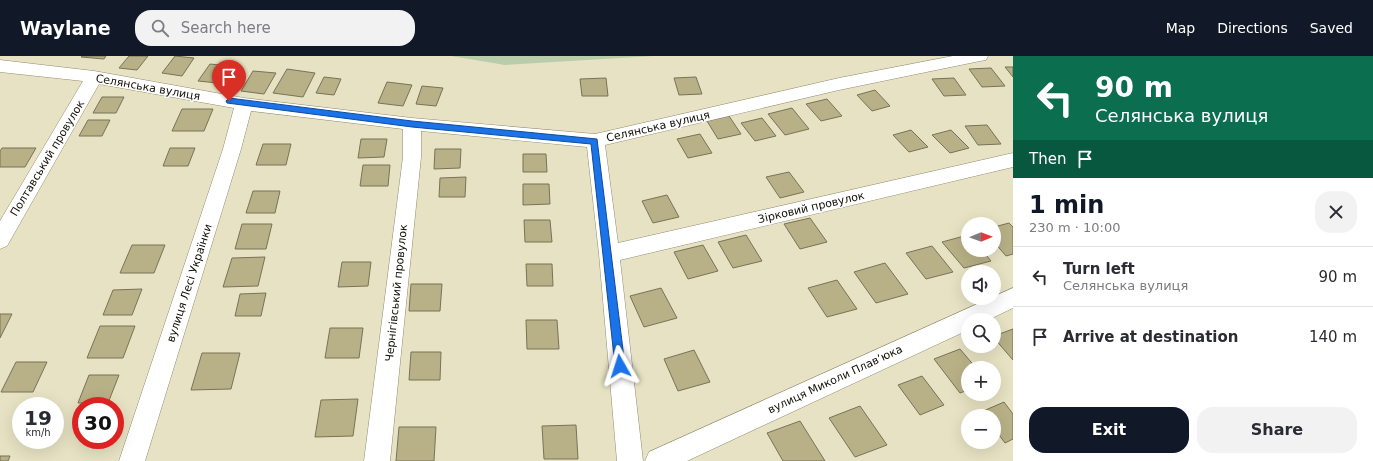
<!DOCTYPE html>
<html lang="en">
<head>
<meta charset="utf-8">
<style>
	:root { --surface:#fff; --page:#f2f2f3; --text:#2b2b33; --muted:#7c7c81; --line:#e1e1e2; --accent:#111827 }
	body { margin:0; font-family:"DejaVu Sans",sans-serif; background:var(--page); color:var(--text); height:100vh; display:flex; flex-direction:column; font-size:15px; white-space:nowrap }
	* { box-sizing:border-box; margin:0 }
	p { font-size:13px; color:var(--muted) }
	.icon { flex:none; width:22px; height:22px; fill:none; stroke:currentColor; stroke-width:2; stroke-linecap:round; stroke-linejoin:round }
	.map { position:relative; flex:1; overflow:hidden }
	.sheet { display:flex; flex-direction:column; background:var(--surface); width:360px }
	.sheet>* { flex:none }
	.banner { background:#0b6e4f; color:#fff; overflow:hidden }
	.needle { width:26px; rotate:89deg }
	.fabs { position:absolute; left:961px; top:161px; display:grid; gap:8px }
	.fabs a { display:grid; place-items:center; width:40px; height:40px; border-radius:50%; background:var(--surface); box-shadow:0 4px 16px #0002; font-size:20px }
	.speed { position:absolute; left:12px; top:341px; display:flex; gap:8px; font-size:20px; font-weight:700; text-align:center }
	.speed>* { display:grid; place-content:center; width:52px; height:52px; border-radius:50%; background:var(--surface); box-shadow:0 4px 16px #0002; line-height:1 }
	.speed small { font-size:10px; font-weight:400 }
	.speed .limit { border:6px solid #d22; background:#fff; color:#111 }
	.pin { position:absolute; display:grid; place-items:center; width:34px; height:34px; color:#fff; margin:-41px -17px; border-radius:50% 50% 50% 0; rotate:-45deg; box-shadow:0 0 4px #0007 }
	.pin .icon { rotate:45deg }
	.me { position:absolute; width:44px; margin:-22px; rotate:354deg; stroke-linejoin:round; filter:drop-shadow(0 0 3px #0008) }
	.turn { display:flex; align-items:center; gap:14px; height:84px; padding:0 16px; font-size:18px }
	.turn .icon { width:52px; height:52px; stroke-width:2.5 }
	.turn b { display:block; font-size:28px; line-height:34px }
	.then { display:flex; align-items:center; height:38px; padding:0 16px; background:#0003; gap:8px; font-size:15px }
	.round { display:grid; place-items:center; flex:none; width:42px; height:42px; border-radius:16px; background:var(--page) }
	.head { display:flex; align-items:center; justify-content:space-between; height:68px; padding:0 16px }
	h1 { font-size:24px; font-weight:600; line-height:30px; color:var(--accent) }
	.action { display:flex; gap:8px; margin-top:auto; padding:8px 16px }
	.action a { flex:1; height:46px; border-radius:16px; background:var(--accent); color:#fff; font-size:16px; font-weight:600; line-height:46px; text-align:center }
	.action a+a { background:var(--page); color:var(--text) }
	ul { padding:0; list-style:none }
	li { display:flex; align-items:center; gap:12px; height:60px; padding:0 16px; border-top:1px solid var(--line) }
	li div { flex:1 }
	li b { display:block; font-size:15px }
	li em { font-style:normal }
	header { display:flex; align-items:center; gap:24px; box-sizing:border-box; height:56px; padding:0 20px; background:var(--accent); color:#fff }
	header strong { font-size:19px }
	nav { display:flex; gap:22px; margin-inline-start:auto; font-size:14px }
	.search { width:280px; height:36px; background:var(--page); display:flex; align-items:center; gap:10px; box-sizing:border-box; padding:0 14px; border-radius:16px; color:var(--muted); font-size:15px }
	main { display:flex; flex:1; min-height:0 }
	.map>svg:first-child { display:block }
	.green { fill:#bacdab }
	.building { fill:#b8b187; stroke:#787357 }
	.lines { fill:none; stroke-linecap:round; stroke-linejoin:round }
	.street-casing { stroke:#918c70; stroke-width:1 }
	.street { fill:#fff; fill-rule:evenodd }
	.route { fill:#1a73e8; stroke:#114b97 }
	.labels { text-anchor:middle; stroke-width:3; stroke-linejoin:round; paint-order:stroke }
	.street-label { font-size:11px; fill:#100e05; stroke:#fff }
</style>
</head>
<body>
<header>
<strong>Waylane</strong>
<div class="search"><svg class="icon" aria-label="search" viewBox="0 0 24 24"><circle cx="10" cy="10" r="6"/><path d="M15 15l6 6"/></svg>Search here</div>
<nav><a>Map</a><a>Directions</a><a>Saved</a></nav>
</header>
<main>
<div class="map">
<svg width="1013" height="405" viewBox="0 0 1013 405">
	<rect width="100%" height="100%" fill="#e7e2c3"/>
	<path class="green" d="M451,0h202l-148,9z"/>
	<g class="building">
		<path d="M106,0l-2,3 -23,-2 1,-1z"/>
		<path d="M129,0h19l-11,14 -18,-2z"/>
		<path d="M175,0l19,2 -12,18 -20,-3z"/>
		<path d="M210,8l19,2 -11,17 -20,-2z"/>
		<path d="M1005,11h8v10z"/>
		<path d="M991,12l14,18 -23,1 -13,-18z"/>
		<path d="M287,13l28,4 -12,24 -30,-4z"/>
		<path d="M253,15l23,2 -12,21 -23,-3z"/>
		<path d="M324,21l17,2 -7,16 -18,-2z"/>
		<path d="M696,21l6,17 -23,1 -5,-17z"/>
		<path d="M606,22l2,18h-26l-2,-17z"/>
		<path d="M954,22l12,17 -22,1 -12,-17z"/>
		<path d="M387,26l25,3 -9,21 -25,-3z"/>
		<path d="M422,30l21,2 -7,18 -20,-2z"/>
		<path d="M875,34l15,16 -18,5 -15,-16z"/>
		<path d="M102,41h22l-8,16h-23z"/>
		<path d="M827,43l15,17 -21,5 -15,-17z"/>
		<path d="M792,52l17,21 -24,6 -17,-21z"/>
		<path d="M182,53h31l-9,22h-32z"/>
		<path d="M729,60l12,18 -23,5 -11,-18z"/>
		<path d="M762,62l14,18 -21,5 -14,-18z"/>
		<path d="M88,64h22l-8,16h-23z"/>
		<path d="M987,69l14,19 -23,1 -13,-19z"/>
		<path d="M911,74l17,17 -19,5 -16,-17z"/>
		<path d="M951,74l18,18 -19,5 -18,-18z"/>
		<path d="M700,78l12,19 -24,5 -11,-19z"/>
		<path d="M361,83h26l-3,18 -26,1z"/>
		<path d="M263,88h28l-5,21h-30z"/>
		<path d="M2,92h34l-11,19h-25v-16z"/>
		<path d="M170,92h25l-7,18h-25z"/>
		<path d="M435,93h26l-1,19 -26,1z"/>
		<path d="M523,98h23l1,18h-24z"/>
		<path d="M363,109h27l-2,21h-28z"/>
		<path d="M789,116l15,20 -24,6 -14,-21z"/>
		<path d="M466,121l-1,20h-26l1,-19z"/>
		<path d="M523,128h26l1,20 -27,1z"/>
		<path d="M253,135h27l-5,22h-29z"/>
		<path d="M667,139l12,22 -26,6 -11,-22z"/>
		<path d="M810,162l17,24 -27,7 -16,-25z"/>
		<path d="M524,164h26l2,22h-27z"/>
		<path d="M1009,167l4,4v27l-7,2 -12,-14v-15z"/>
		<path d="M242,168h30l-6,25h-31z"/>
		<path d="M746,179l16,26 -29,7 -15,-26z"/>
		<path d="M968,179v15h14l9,11 -27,7 -22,-26z"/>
		<path d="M132,189h33l-11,28h-34z"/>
		<path d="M703,189l15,26 -30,8 -14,-27z"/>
		<path d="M932,190l21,26 -27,7 -20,-26z"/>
		<path d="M265,201l-7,29 -35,1 9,-29z"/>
		<path d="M342,206h29l-3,24 -30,1z"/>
		<path d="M885,207l23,31 -32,9 -22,-31z"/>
		<path d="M526,208h26l1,22h-26z"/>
		<path d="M837,224l20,29 -30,8 -19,-29z"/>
		<path d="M411,228h31l-2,27h-31z"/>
		<path d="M661,232l16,30 -33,9 -14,-31z"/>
		<path d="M142,233l-10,26h-29l10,-25z"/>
		<path d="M266,237l-5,23h-26l5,-22z"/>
		<path d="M0,258h12l-12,24z"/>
		<path d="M526,264h31l2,29h-32z"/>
		<path d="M100,270h35l-12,32h-36z"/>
		<path d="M330,272h33l-4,30h-34z"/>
		<path d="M1013,273v31l-19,-22v-2z"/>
		<path d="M960,293l16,19h-8v22l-8,3 -26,-34z"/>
		<path d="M694,294l16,32 -32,9 -14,-32z"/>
		<path d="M411,296h30l-1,28h-31z"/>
		<path d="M202,297h38l-9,36 -40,1z"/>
		<path d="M16,306h31l-14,30h-32z"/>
		<path d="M89,319h30l-11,28h-30z"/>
		<path d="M922,320l22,29 -24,10 -22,-30z"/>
		<path d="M358,343l-5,37 -38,1 6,-37z"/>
		<path d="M1004,346l9,12v25l-8,4 -11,-15v-12h-10l-3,-4z"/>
		<path d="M860,350l27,39 -32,12 -26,-39z"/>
		<path d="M800,365l25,40h-42l-16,-28z"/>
		<path d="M576,369l2,34h-34l-2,-33z"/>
		<path d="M399,371h37l-2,34h-38z"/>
		<path d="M0,400h10l-2,5h-8z"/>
	</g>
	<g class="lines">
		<defs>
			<g id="street">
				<path d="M953,0h35l-2,4 -6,1 -141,29 -234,55 13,98 395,-90v14l-393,93 23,201h-26l-18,-207 -12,-107 -166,-16v26l-31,304h-26l39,-304v-28l-152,-18 -10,38 -96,312h-26l104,-312 11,-41 -135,-24 -92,162 -7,3v-28l83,-140 -83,-9v-12l94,11 150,27 168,20 183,16 244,-56z"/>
				<path d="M1013,232v20l-25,12h-20v10l-281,131h-42l4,-9z"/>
			</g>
		</defs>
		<use href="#street" class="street-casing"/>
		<use href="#street" class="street"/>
	</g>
	<path class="route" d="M229,42l183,23 185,18 28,227 -1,3 -4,1 -4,-1 -1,-3 -24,-222 -179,-17 -185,-24 -1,-2z"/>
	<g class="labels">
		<g class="street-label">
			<text transform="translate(148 31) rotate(10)" y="4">Селянська вулиця</text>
			<text transform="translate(658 70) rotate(-13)" y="4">Селянська вулиця</text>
			<text transform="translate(47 102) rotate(-59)" y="4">Полтавський провулок</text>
			<text transform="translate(811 151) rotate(-13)" y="4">Зірковий провулок</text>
			<text transform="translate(189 227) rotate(-72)" y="4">вулиця Лесі Українки</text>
			<text transform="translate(396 237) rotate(-84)" y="4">Чернігівський провулок</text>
			<text transform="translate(835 323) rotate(-25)" y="4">вулиця Миколи Плавʼюка</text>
		</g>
	</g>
</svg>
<div class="fabs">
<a><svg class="needle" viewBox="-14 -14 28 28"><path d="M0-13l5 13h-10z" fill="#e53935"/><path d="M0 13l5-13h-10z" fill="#7c7c81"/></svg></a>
<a><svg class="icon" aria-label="sound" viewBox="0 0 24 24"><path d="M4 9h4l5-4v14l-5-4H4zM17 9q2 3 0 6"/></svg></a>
<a><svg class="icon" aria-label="search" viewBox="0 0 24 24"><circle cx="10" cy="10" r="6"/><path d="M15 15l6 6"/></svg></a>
<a>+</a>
<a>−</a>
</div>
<div class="speed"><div>19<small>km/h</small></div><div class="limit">30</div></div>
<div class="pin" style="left:229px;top:45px;background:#d93025"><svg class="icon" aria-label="arrive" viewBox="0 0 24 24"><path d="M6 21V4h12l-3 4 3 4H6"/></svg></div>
<svg class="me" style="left:620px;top:310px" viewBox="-20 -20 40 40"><path d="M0-17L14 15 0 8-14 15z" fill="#1a73e8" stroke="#fff" stroke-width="4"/></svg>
</div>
<section class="sheet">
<div class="banner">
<div class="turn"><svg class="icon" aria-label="left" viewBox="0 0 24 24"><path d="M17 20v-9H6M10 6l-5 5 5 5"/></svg><div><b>90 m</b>Селянська вулиця</div></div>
<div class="then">Then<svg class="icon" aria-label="arrive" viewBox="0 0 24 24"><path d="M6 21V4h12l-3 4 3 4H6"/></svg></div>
</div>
<div class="head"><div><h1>1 min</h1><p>230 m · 10:00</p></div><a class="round"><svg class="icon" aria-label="close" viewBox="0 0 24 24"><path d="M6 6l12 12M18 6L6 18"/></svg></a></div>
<ul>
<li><svg class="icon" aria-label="left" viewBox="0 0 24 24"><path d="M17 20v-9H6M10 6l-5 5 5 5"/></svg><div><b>Turn left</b><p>Селянська вулиця</p></div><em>90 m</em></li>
<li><svg class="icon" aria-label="arrive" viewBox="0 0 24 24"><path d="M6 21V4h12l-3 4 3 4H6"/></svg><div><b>Arrive at destination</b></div><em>140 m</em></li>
</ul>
<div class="action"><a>Exit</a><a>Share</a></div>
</section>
</main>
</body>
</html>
